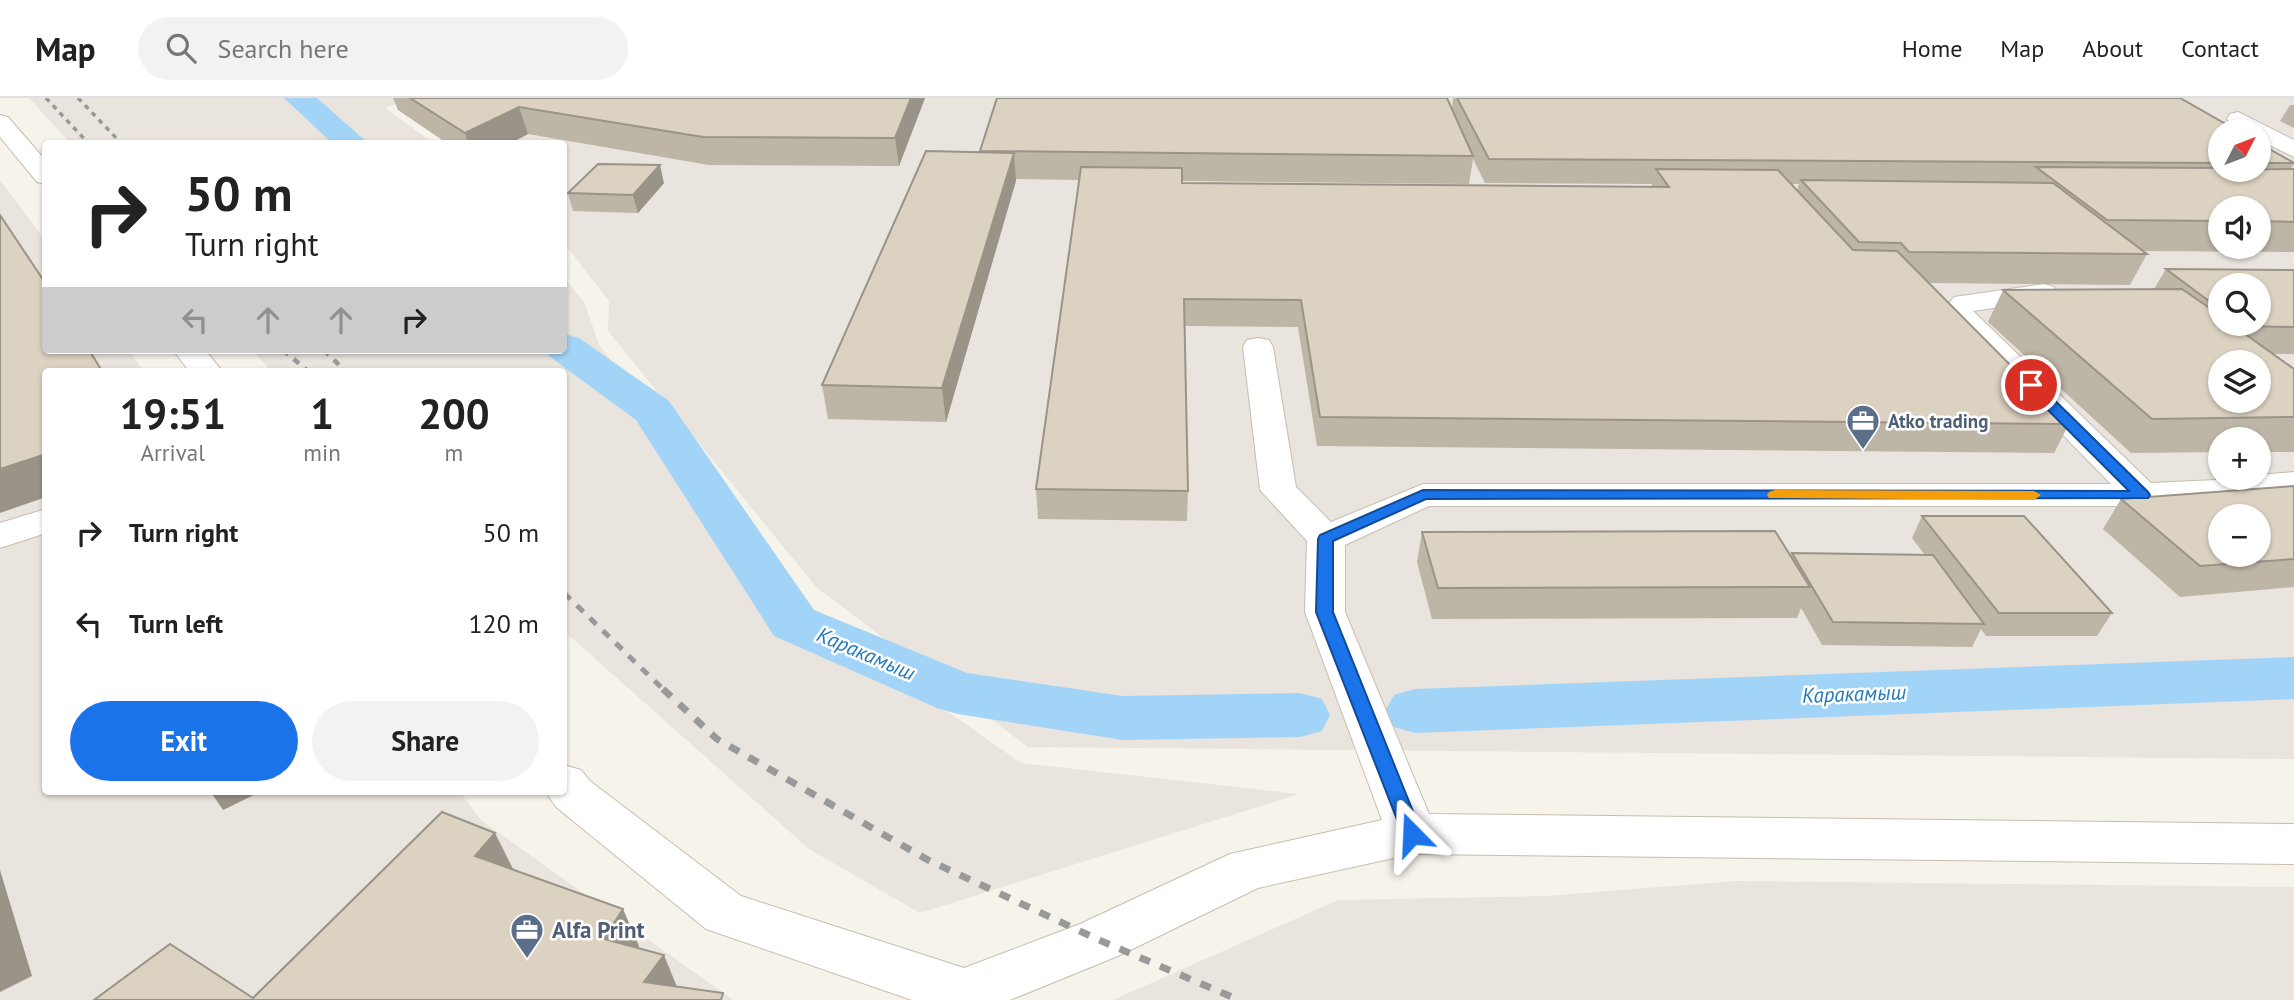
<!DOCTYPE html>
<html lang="en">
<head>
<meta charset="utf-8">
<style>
	:root { --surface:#fff; --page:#f2f2f2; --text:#222; --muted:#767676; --line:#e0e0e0; --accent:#1a73e8 }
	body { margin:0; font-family:"PT Sans",sans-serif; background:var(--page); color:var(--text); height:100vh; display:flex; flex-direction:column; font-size:26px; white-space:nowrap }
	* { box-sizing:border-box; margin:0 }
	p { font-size:23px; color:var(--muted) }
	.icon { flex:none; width:38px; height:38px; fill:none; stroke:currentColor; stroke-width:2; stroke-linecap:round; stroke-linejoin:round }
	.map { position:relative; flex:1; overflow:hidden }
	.details { position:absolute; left:42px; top:270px; width:525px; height:427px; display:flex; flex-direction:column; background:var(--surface); border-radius:7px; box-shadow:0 2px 5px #0004 }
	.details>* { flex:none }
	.guide { position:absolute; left:42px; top:42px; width:525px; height:214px; border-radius:7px; box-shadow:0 2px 5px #0004; background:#fff; color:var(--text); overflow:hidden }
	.needle { width:46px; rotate:48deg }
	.tools { position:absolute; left:2208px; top:21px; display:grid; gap:14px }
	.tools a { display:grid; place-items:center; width:63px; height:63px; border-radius:50%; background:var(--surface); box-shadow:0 2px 5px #0004; font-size:35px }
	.pin { position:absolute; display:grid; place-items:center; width:60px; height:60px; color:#fff; margin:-30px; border:4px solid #fff; border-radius:50%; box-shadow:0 2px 7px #0007 }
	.me { position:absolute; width:77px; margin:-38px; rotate:339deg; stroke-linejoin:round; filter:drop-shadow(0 0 5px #0008) }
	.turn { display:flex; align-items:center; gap:24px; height:147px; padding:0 28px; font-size:32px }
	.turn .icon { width:91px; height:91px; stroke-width:2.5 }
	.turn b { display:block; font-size:49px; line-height:60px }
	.lanes { display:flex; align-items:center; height:66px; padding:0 28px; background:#0003; justify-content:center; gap:35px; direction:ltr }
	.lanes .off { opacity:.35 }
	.eta { display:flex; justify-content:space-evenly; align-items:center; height:119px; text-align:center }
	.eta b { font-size:42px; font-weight:700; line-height:49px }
	.button { display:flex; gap:14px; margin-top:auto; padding:14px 28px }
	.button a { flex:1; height:80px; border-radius:42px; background:var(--accent); color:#fff; font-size:28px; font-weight:700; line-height:80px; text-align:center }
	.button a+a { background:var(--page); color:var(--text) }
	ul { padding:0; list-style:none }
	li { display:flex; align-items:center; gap:21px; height:91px; padding:0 28px }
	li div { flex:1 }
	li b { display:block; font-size:26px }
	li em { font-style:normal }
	header { display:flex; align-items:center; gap:42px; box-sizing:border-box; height:98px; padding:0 35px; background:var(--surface); border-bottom:2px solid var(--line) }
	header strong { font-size:33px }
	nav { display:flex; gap:38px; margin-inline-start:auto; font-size:24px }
	.search { width:490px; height:63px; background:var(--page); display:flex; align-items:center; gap:18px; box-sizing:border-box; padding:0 24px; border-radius:38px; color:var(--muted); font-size:26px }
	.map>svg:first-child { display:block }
	.industrial { fill:#e9e4de; fill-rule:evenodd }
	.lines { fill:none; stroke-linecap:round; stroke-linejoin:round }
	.canal { fill:#a2d4f8; fill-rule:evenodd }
	.minor-casing { stroke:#c6beae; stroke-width:2 }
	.minor { fill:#fff; fill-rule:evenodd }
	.rail-far3 { stroke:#999; stroke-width:3.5; stroke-dasharray:5 5; stroke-linecap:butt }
	.rail-far2 { stroke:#999; stroke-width:4.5; stroke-dasharray:7 7; stroke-linecap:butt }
	.rail-far1 { stroke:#999; stroke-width:5; stroke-dasharray:9 9; stroke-linecap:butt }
	.rail { stroke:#999; stroke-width:7; stroke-dasharray:11 11; stroke-linecap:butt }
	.wall { fill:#bdb5a6; fill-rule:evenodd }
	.shaded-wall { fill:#9a9387 }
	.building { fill:#dcd2c1; stroke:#9a9387; stroke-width:2; fill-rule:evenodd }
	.route { fill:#1a73e8; stroke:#114b97; stroke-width:2 }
	.slow { fill:#f59e0b }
	.labels { text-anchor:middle; stroke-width:5; stroke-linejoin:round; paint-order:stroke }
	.service-label { font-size:19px; font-weight:bold; fill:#4e5e75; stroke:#fff; text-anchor:start }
	.water-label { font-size:21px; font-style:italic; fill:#237aba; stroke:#fff }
	.near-service-label { font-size:23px; font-weight:bold; fill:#4e5e75; stroke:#fff; text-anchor:start }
</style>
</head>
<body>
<header>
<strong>Map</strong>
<div class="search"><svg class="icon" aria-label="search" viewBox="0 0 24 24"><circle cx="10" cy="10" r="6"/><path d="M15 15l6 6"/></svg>Search here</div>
<nav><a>Home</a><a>Map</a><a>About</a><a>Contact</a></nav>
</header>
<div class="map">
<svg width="2294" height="902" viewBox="0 0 2294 902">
	<rect width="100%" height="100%" fill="#f6f3ea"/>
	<g class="industrial">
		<path d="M29,0h384l-28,10 49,35h-364z"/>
		<path d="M426,0h1868v661l-1266,-12 -212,-160 -208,-256 1,-30 -45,-58v-99l-109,-1zM2221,33h38v39h-38zM2221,110h38v39h-38zM2221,187h38v39h-38zM2221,264h38v39h-38zM2221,341h38v39h-38zM2221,418h38v39h-38z"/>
		<path d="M0,82l45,60 1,110h82l16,21h-98v420h413l22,29 252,180h-733z"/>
		<path d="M564,179l21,27 14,41 206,266 216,152 278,31 -379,119 -111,-64 -245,-218v-260h-293l-19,-21h312z"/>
		<path d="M1737,783l557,6v113h-1181l225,-100 208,-4z"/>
	</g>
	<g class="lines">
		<g class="canal">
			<path d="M284,0h33l52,46h-36z"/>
			<path d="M564,236l15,4 90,63 145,209 153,63 156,23 177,-3 22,6 8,16 -8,16 -22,6 -177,3 -165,-26 -21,-6 -163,-72 -138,-216 -87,-64 -4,-6h19z"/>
			<path d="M2294,559v42l-879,34 -21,-6 -9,-16 9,-16 21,-6z"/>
		</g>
		<defs>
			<g id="minor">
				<path d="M2238,14l56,28v17l-35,-17v-9c-13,0 -24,0 -32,-12l3,-5z"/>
				<path d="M0,17l8,2 38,44v23l-9,-2 -37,-45z"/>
				<path d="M2044,186l10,3 4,6 -4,6 -81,12 178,172 108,-5v-3l35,-3v22l-152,12h-713l-84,39v67l84,202 865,10v40l-882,-10 -154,34 -140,68 -108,44h-98l-206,-71 -150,-122 -11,-16h19v-26l17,5 9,11 151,115 223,72 116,-44 150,-70 152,-34 -77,-208 2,-71 -47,-51 -17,-143 4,-7 11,-2 11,2 4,7 23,140 35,35 92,-38h688l-169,-172 12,-15z"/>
				<path d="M173,252h32l17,21h-33z"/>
				<path d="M46,411v24l-46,15v-25z"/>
			</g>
		</defs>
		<use href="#minor" class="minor-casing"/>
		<use href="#minor" class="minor"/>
		<g class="rail-far3">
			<path d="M46,0l43,46"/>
			<path d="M78,0l44,46"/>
		</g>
		<g class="rail-far2">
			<path d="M283,252l25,21"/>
			<path d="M324,252l21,21"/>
		</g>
		<path class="rail-far1" d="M564,495l101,98"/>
		<path class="rail" d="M663,591l54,50 211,121 171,80 140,60"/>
	</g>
	<g class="wall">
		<path d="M393,0h532l-26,68 -190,-1 -181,-31 -19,10h-61l-50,-34z"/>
		<path d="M1453,0h727l41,33v39h38v-7h35l-3,6h3v83l-152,-1 5,3 -17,31 -201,-2 140,141 -15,29 -737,-7 -19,-119 -113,-1 3,165 -1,30 -149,-2 -2,-30 43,-309 -63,-1 -70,243 -118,-3 -6,-34 158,-233v-1l472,-43zM1473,61l12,24 167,1 -1,3 -469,-4v-2l287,3zM1792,86h7l-2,6zM2221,110h38v39h-38z"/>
		<path d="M2290,7h4v23l-14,-7z"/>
		<path d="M664,85l-26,30 -65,-2 -5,-18z"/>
		<path d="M2166,171l128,1v84h-21l21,15v83h-35v-13h-38v13l-90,1 -143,-131 15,-32 151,-1zM2221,187l38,39h-38z"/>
		<path d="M2294,388v101l-114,10 -77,-68 18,-30z"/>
		<path d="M1922,418l190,97 -15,23h-111l-5,-7 -9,18 -150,-2 -21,-37 -4,10 -365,1 -15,-57 5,-30 368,24 2,-3 133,2 -13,-17z"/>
	</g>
	<g class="shaded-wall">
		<path d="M911,0h14l-26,68 -4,-28z"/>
		<path d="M519,9l9,27 -19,10h-41l-3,-11z"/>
		<path d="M1014,55l2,28 -70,241 -4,-34z"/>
		<path d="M660,67l4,18 -26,30 -5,-18z"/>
		<path d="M46,356v43l-46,16v-44z"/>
		<path d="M210,693h52l-39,19z"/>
		<path d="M495,735l19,38 -39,-15z"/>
		<path d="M0,772l32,106 -32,16z"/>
		<path d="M623,811l16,37 -18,30 -17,-37z"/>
		<path d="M664,857l15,37 -35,-10z"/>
	</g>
	<g class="building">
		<path d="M410,0h501l-16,40 -192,-1 -184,-30 -54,26z"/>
		<path d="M997,0h450l26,58 -493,-5z"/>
		<path d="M1457,0h723l58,33h-17v32l-732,-4z"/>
		<path d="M2259,45l35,20h-35z"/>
		<path d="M926,53l88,2 -72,235 -120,-3z"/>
		<path d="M598,66l62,1 -27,30 -65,-2z"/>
		<path d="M1081,69l101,1v15l487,4 -13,-18 122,1 75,80 44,1 172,173 -749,-7 -19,-117 -117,-1 4,192 -152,-2z"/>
		<path d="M2036,69l185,1v2l73,-1v53l-35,-1v-13h-38v13l-114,-1z"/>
		<path d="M1801,82l252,3 94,71 -238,-2 -8,-9 -42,-1z"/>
		<path d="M0,117l46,69v66h43l13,21h-56v83l-46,15z"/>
		<path d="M2166,171l128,1v57l-52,-1 -3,-2h20v-39h-38v25z"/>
		<path d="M2182,191l39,27v8h10l63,45v48l-142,2 -149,-129zM2221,264h38v39h-38z"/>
		<path d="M2294,388v73l-94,7 -79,-67zM2221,418h38v39h-38z"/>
		<path d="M1922,418h102l88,97h-113z"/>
		<path d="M1775,433l35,56 -372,1 -16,-56z"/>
		<path d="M1792,455l141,2 51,69 -151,-2z"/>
		<path d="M442,714l53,21 -20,23 148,53 -19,30 60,16 -20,27 79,11 -2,7h-627l76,-56 83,54z"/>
	</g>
	<path class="route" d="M2031,283l5,1 112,110 2,3 -2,3 -722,1 -93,42v71l89,222 -3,6 -7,3 -7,-3 -89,-228 2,-73 2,-4 103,-45 706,1 -103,-103 -1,-3z"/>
	<path class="slow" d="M1775,392l259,1 7,4 -7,5 -265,-2 -2,-3 2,-3z"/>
	<defs>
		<symbol id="office-pin" viewBox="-11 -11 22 30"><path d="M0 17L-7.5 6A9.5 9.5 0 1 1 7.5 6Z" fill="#5c6f8a" stroke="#fff"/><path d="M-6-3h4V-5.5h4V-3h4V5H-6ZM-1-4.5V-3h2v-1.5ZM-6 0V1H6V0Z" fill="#fff"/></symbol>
	</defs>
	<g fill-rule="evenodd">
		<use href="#office-pin" x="1844" y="304" width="38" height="52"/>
		<use href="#office-pin" x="508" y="813" width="38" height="52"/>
	</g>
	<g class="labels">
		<g class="service-label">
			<text x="1888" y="330">Atko trading</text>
		</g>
		<g class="water-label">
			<text transform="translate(866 556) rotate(23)" y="7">Каракамыш</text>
			<text transform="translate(1854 596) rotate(-2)" y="7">Каракамыш</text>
		</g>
		<g class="near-service-label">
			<text x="552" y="840">Alfa Print</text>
		</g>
	</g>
</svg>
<div class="tools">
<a><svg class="needle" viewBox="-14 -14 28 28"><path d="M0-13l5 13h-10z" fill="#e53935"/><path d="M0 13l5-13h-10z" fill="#767676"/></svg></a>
<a><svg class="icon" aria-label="sound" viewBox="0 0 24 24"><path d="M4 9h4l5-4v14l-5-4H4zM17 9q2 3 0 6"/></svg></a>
<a><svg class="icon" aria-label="search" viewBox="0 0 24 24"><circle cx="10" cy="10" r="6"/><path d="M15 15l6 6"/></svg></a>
<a><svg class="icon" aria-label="layers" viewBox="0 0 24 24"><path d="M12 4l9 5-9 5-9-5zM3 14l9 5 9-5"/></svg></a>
<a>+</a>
<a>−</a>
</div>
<div class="pin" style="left:2031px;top:287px;background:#d93025"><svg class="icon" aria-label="arrive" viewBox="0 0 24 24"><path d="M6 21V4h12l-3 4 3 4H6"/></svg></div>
<svg class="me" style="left:1412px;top:736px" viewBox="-20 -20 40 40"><path d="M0-17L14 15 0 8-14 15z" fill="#1a73e8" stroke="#fff" stroke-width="4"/></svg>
<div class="guide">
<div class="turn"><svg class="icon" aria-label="right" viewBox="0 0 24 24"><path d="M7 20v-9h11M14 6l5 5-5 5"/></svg><div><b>50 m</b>Turn right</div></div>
<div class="lanes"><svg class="icon off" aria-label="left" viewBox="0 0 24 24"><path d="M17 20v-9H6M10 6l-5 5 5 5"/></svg><svg class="icon off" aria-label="ahead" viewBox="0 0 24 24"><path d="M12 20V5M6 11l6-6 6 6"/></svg><svg class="icon off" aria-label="ahead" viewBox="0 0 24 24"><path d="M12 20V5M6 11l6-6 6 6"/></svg><svg class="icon" aria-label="right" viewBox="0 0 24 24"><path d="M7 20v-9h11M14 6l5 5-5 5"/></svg></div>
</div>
<section class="details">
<div class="eta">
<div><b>19:51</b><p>Arrival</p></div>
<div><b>1</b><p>min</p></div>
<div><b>200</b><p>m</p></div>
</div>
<ul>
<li><svg class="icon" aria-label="right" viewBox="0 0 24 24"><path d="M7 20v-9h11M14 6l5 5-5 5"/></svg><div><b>Turn right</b></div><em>50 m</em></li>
<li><svg class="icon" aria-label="left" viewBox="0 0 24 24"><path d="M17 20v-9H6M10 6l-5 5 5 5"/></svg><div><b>Turn left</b></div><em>120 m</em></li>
</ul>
<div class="button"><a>Exit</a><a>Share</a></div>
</section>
</div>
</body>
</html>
